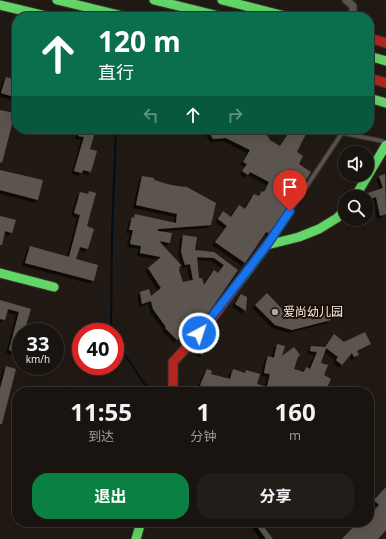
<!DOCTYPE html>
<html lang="zh">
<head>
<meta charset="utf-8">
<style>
	:root { --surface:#19140f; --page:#221d18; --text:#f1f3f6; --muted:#9f9e9e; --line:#37332f; --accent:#0b8043 }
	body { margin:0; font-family:"Open Sans","Noto Sans SC",sans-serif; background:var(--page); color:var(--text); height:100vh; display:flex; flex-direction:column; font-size:15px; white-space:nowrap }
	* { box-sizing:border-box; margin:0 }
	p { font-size:13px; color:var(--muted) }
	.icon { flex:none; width:22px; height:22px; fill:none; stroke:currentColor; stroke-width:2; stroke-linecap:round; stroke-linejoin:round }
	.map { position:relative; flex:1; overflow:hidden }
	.side { position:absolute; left:12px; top:387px; width:362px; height:140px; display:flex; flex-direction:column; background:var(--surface); border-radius:16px; box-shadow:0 4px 16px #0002,0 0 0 1px var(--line) }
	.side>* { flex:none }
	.top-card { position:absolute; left:12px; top:12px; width:362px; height:122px; border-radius:16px; box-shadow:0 4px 16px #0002,0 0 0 1px var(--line); background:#0b6e4f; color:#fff; overflow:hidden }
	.tools { position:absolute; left:338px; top:146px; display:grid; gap:8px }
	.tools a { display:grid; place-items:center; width:36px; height:36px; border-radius:50%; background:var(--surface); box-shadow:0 4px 16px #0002,0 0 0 1px var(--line); font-size:20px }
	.speed { position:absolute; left:12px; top:323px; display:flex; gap:8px; font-size:20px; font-weight:700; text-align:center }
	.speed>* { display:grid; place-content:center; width:52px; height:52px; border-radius:50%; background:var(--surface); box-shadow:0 4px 16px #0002,0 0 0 1px var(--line); line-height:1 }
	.speed small { font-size:10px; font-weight:400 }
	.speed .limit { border:6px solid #d22; background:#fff; color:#111 }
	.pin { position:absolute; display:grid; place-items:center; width:34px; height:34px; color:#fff; margin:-41px -17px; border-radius:50% 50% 50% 0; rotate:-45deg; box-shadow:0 0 4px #0007 }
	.pin .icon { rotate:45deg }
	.me { position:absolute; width:44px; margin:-22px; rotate:40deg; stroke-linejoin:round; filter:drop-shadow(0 0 3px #0008) }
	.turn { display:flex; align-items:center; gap:14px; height:84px; padding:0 20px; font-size:18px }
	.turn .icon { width:52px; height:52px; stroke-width:2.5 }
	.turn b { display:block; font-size:28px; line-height:34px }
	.lanes { display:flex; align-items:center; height:38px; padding:0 20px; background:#0003; justify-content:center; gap:20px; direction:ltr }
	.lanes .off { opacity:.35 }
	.eta { display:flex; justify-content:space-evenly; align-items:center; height:68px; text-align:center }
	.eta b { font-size:24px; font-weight:700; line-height:28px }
	.primary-button { display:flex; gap:8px; margin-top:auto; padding:8px 20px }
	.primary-button a { flex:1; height:46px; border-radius:16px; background:var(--accent); color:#fff; font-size:16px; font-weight:700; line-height:46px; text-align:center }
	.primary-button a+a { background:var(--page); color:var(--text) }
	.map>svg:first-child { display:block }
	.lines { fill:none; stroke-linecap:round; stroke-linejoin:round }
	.stream { stroke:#030d15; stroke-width:2 }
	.building { fill:#5b554f; fill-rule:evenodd; filter:url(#shadow) }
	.lane-casing { stroke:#393330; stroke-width:5.5 }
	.street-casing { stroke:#393330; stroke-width:9 }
	.fast-casing { stroke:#393330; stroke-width:11 }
	.jam-casing { stroke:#393330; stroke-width:11 }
	.lane { stroke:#59534e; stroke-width:3.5 }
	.street { stroke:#59534e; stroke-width:7 }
	.fast { stroke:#63d668; stroke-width:9 }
	.jam { stroke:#b3261e; stroke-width:9 }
	.route-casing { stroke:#114b97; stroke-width:10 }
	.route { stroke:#1a73e8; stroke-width:7 }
	.poi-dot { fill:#aea69f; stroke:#1c1006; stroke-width:1.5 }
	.labels { text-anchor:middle; stroke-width:4; stroke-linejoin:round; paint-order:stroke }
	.poi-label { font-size:12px; fill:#faf1ea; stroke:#1c1006; text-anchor:start }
</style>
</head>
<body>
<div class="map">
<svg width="386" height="539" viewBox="0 0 386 539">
	<defs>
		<filter id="shadow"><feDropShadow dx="-3" dy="3" stdDeviation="0" flood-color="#0009"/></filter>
	</defs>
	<rect width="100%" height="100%" fill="#211a14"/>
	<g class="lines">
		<g class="stream">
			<path d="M111,332l1,-97 4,-106"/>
			<path d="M115,340l35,52"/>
			<path d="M249,522l13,17"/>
		</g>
	</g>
	<g class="building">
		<path d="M6,77l11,3v18l-16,-5z"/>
		<path d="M0,110l15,3 -13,50 -2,-1z"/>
		<path d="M80,129h16l-6,20 7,2 -6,21 -8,-2 -1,3 -8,-2 10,-34 -6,-1z"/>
		<path d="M207,129h50l10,6 3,5 10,6 10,-15 3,2 3,-4h2l8,5 -9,18 6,4 -4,8 12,8 -35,55 -2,-1 -5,7 -3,-1 -21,31 -30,-21 12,-16 -9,-7 5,-8 8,6 8,-12 6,4 9,-15 5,2 3,-5 2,1 5,-10 -19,-10 -2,3 -6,-4 5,-7 -4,-2 7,-12 -24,-12 -13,1z"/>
		<path d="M0,170l43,10 -5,20 -38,-10z"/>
		<path d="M385,174l1,40 -6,2 -4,-19 -6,2 -2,-6 15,-5 -4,-12z"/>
		<path d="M142,176l12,2v2l17,5 14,2v-1l31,17 -5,22 -53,4v2l14,2 -2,10 -11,-2 23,25h-2l-1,4 4,12 10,-2 -3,-16 -5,1 -4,-13 2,-17 14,2 -2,13 19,2 24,18 -29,42 -11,10 -2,-2 -19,20 -12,-12 1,-1 -13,-18 -2,-8 -9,3 -2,-12 9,-3 2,7 10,-8 -13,-20 13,-11 -21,-4 1,-7 -11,-2 3,-14h-4l3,-13 2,1 1,-4 41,9 1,-9 -41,-9zM197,257l17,1 10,7 -6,8 -4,-3 -10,15 -2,-7h-3z"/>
		<path d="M89,191l7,2 -9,33 7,3 -6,20 -8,-2 -4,12 22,6 -4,16 -69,-18 5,-17 39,11 11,-42 -6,-2 6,-21 8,2z"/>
		<path d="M0,216l16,4 -4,13 -7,-2 -3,14h-2z"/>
		<path d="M267,293l17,18 8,2 25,-6v2l10,-3 4,14 -39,10 -17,-5 -20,-20z"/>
		<path d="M241,294l6,3 -1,14 -11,-7z"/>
		<path d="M0,300l31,9 -7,23h-3v11l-3,10 -9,-3 10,-38 -11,-3 -3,11 -5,-1z"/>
		<path d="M212,329l5,4 -11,12 3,3 -7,7 -7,-7z"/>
		<path d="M365,332l6,12 -14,7 2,4 -5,2 -2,-4 -10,12 -6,-5 2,-3 -12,-9 -5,15 7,2 -4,10 7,4 -6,13h-108l-17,-7 7,-16 5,2 -1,3 19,5 3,-10 12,4 1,-3 14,4 -3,10 10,3 3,-13 -6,-1 2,-10 2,-7 6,2 3,-14 8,2 -3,10 12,-9 6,8 -2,2 -4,12 10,3 2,-5 4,2 7,-17 -7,-1 1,-5 14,1 9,-13 10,8z"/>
		<path d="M6,366l10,3 -14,55h-2v-35z"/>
		<path d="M386,487v43l-8,9h-36l14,-15 4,3 4,-5h5v-6l10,-11 -5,-5z"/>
		<path d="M254,522h6l13,17h-7z"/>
	</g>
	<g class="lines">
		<defs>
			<path id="lane" d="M269,243l73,-110 40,8"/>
			<path id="street" d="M346,0l7,6v11"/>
			<g id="fast">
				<path d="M57,0l70,17"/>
				<path d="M154,0l69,17"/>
				<path d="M222,0l67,17"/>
				<path d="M0,5l50,12"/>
				<path d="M369,56l17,5"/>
				<path d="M369,98l17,5"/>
				<path d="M355,197l31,-52"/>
				<path d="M0,273l54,14"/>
				<path d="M243,277l24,-32 32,-8 20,-8 18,-11 8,-8"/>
				<path d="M136,539l5,-17"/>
			</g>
			<g id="jam">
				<path d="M369,38l17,5"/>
				<path d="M369,78l17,5"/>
				<path d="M173,392v-30l35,-38 35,-47"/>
			</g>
		</defs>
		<use href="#lane" class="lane-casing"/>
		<use href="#street" class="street-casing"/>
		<use href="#fast" class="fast-casing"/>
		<use href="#jam" class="jam-casing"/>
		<use href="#lane" class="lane"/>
		<use href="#street" class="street"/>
		<use href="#fast" class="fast"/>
		<use href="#jam" class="jam"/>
	</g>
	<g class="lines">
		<defs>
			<path id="route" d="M199,333l68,-88 23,-34"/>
		</defs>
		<use href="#route" class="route-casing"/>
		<use href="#route" class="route"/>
	</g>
	<circle class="poi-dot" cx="275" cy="312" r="4"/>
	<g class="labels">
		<g class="poi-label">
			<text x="283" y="316">爱尚幼儿园</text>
		</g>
	</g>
</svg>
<div class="tools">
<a><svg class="icon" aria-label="sound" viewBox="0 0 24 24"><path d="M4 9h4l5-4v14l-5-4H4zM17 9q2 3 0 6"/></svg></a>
<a><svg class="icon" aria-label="search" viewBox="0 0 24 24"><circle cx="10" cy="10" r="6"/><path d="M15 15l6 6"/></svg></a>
</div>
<div class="speed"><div>33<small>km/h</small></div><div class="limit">40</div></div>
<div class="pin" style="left:290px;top:211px;background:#d93025"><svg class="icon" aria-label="arrive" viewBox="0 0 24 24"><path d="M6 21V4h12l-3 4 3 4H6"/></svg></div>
<svg class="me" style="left:199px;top:333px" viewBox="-20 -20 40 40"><circle r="17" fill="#1a73e8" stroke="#fff" stroke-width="3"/><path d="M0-11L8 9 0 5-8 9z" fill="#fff"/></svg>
<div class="top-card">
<div class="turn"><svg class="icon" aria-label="ahead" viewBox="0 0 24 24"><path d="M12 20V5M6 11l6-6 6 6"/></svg><div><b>120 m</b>直行</div></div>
<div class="lanes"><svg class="icon off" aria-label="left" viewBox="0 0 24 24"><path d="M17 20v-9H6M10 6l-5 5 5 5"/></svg><svg class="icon" aria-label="ahead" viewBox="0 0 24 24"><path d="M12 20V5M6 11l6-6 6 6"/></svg><svg class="icon off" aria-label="right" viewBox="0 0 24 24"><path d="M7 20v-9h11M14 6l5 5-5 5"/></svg></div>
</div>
<section class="side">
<div class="eta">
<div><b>11:55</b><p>到达</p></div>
<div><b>1</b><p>分钟</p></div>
<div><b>160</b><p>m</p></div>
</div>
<div class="primary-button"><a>退出</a><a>分享</a></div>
</section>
</div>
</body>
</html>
